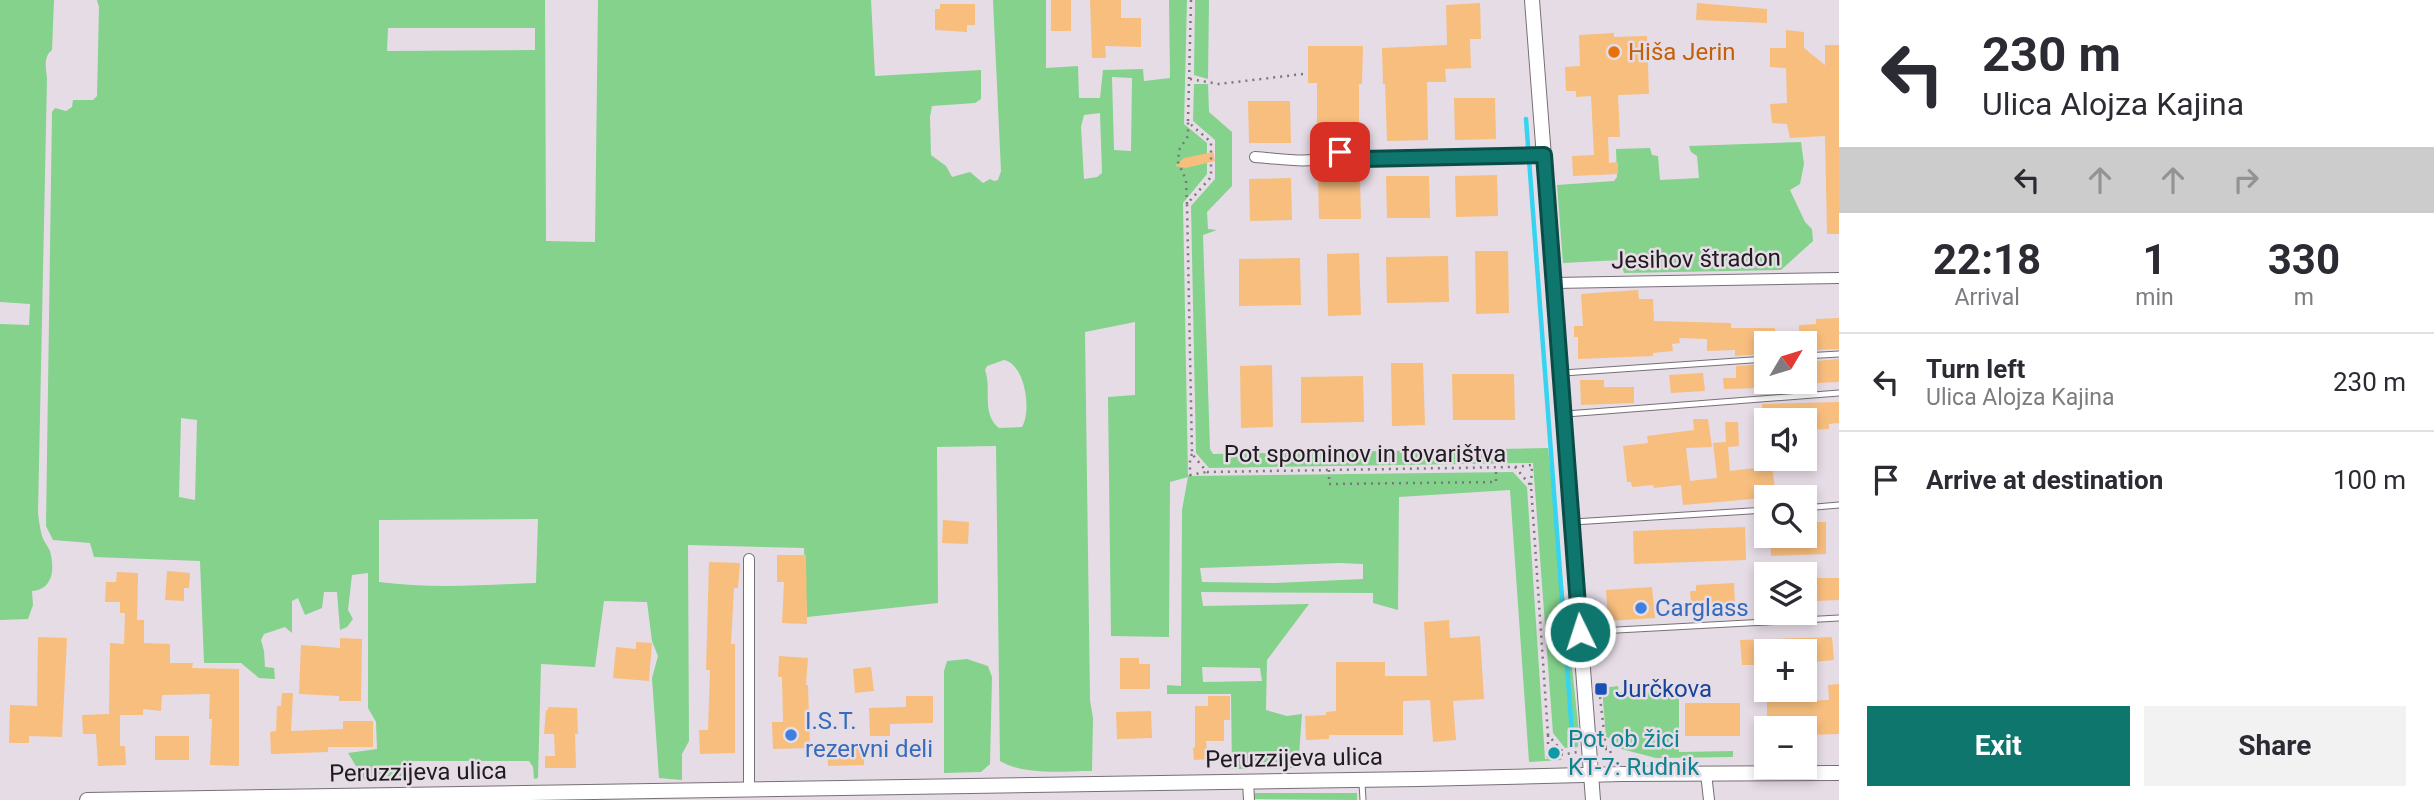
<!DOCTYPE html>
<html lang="en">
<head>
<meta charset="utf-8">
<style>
	:root { --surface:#fff; --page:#f2f2f3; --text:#2b2b33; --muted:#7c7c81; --line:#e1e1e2; --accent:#0f766e }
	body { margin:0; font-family:Roboto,sans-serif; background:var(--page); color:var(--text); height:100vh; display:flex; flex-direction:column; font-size:26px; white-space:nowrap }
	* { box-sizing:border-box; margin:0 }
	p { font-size:23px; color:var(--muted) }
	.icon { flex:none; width:38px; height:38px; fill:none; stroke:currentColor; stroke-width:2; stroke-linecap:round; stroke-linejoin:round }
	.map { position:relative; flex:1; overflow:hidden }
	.panel { display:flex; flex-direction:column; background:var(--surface); width:595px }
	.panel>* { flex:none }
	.top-card { background:#fff; color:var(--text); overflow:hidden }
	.needle { width:46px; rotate:52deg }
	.buttons { position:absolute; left:1754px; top:331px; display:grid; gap:14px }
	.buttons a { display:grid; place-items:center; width:63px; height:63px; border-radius:0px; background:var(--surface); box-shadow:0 4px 10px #0003; font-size:35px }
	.pin { position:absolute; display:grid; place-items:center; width:60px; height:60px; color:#fff; margin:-30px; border-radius:14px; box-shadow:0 4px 10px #0006 }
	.me { position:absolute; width:77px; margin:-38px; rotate:356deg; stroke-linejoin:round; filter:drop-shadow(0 0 5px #0008) }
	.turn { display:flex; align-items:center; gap:24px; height:147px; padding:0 28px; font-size:32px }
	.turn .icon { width:91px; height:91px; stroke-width:2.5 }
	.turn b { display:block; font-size:49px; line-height:60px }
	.lanes { display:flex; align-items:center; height:66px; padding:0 28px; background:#0003; justify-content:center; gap:35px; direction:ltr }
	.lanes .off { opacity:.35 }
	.eta { display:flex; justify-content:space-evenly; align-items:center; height:119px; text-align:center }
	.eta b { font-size:42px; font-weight:700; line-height:49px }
	.action { display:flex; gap:14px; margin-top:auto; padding:14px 28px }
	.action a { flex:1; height:80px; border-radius:0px; background:var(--accent); color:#fff; font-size:28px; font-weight:700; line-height:80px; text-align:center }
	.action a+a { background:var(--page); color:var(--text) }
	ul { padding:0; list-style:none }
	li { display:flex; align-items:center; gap:21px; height:98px; padding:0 28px; border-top:2px solid var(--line) }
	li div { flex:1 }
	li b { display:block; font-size:26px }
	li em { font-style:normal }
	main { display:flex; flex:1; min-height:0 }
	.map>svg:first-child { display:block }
	.green { fill:#84d28c; fill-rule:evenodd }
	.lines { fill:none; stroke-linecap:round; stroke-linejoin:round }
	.stream { stroke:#36d4f0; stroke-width:4.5 }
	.building { fill:#f7be7e }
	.lane-casing { stroke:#776f77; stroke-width:7 }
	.street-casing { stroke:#776f77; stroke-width:12 }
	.secondary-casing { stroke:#776f77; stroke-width:16 }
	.path { stroke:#7d777d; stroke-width:2.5; stroke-dasharray:2 5; stroke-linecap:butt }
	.lane { stroke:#fff; stroke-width:5 }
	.street { stroke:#fff; stroke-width:10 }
	.secondary { stroke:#fff; stroke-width:14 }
	.route-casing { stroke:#0a4d48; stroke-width:18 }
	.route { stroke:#0f766e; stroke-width:12 }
	.food-dot { fill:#e8710a; stroke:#e6dce6; stroke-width:2.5 }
	.shop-dot { fill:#3f7fe0; stroke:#e6dce6; stroke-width:2.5 }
	.transit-dot { fill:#1a4fb4; stroke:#e6dce6; stroke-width:2.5 }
	.culture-dot { fill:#0f9aa8; stroke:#e6dce6; stroke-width:2.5 }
	.labels { text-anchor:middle; stroke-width:5; stroke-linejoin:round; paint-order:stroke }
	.food-label { font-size:24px; fill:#c56008; stroke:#e6dce6; text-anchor:start }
	.street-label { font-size:24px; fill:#1f1c1f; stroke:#e6dce6 }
	.shop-label { font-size:24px; fill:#366cbe; stroke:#e6dce6; text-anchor:start }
	.transit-label { font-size:24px; fill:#164399; stroke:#e6dce6; text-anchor:start }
	.culture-label { font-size:24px; fill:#0d838f; stroke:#e6dce6; text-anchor:start }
</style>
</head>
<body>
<main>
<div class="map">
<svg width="1839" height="800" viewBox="0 0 1839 800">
	<rect width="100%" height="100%" fill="#e6dce6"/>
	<g class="green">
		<path d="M0,0h54l-2,50c-9,7 -6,18 -5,28l-9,435c1,8 2,16 4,23 2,6 6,10 8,15 5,19 3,38 -18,40l1,14 -5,14 -28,1v-296l29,1 1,-21 -30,-2z"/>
		<path d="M97,0h448l1,241 49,1 3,-242h273l4,76 106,-6v29l-6,4 -43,3 -2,11 1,38 15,11 6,11 18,-5 13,11 7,-4 4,2 4,-1 3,-9 -8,-171h53v68l32,-2 1,32h21l3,-28 40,-1 1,12 26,-3 -1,-78h18l-3,124 23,19v31l-24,29 5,273 325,-4 14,15 18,272 15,-1 2,2 -33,2 -19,-272 -111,7 -1,113 -25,-7v-10l-172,-1 2,14 106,-2 -42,56 -1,50 21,6 15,-2 -4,54 -66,1 -1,-75h-64v-9l14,1 1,-176 6,-33 -18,5 -1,155 -58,-1 -3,-239 27,-2v-73l-50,10 5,368 3,18 -1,53c-29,0 -66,5 -92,-10l-4,-315 -59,1 1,156 -131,14 -3,-69 -116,-3 1,196 -7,13v26l-23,-2 -7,-100 6,-22 -6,-15 -5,-39 -43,-1 -9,66 -54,-3 -3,114 -4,1 -1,-12 -4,-6h-118l-4,18 -42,2 -17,-28 29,-4 -1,-27 -8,-14v-135l-16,2 -4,35 5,9 -6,8 -7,3 -3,-38h-13l-2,16 -17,7 -7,-17 -6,3v32l-7,-6 -21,7 -3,6 3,11 1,16 9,1 1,11 -16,-1 -18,-15h-37l-4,-102 -106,-4 -4,-14 -37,-3 -7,-14 6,-414 3,-4 11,3 6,-4 1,-7h20l4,-4 2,-89zM388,28h147v22l-148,1zM1112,77l20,1 -1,73 -17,-1zM1100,113l2,60 -5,4 -13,2 -3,-52 3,-12zM1004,360c21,4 28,51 18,67l-23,1c-18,-14 -7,-40 -14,-58l2,-4zM181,418l16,2 -2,80 -16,-3zM538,519l-2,64c-52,2 -105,6 -157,-1v-62zM1340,563l23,1v15l-88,4 -73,-1 -2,-14zM1202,667l58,1 2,13 -59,1z"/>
		<path d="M1195,0h14l-1,79 -14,-4z"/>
		<path d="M1194,84h14l1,28 23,20v54l-25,26 1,17 9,1 -14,5 7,214 3,5 335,-6 31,284 -1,15 -13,1 -12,-15 -20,-270 -324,5 -13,-15 -5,-247 24,-27v-39l-22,-19z"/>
		<path d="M1801,142l3,22 -4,20 -10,6 15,32 7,7 1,12 -32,29 -157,3 -4,-13 -57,3 -6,-78 57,-4 3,-4 -1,-28 34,-1 2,7 6,1 2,24 39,-2 -2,-22 -6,-4 -2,-6z"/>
		<path d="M967,659l21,7 4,11 -2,87 -9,8 -37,1v-102l3,-10z"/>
		<path d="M1618,686l1,6 60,-1v61l54,-1v6l-77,1 -46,-12 -1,-8 -3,-1 -4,-49z"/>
		<path d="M1255,793h102v7l-103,-1z"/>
	</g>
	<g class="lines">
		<path class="stream" d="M1526,119l47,627"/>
	</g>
	<g class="building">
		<rect x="1051" y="0" width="20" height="31"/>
		<path d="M1090,0h31v18h20v29l-36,-1 1,12h-14z"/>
		<path d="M1480,3l1,36h-11l1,29 -26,1 1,13h-19l1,58 -41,1 -2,-57h-2l-1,-36 65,-3 -1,-40z"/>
		<path d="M1697,3l70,6v14l-71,-3z"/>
		<path d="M940,4h35v21h-8v7l-32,-2v-21h5z"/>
		<path d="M1786,30l18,2v16l21,17v-20h14v189h-12l-2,-98 -35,2 -3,-14 -15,-1 -2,-19 17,-1 -1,-35 -16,-1v-19h16z"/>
		<path d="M1614,33v4l33,-1 2,58 -31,1 2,42h-12l1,26 9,-1v12l-45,2 -1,-20 22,-1 -3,-59 -15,1v-6h-10l-1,-24 15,-1 -1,-31z"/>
		<path d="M1308,46h55l-1,38h-3v58h-42v-59h-9z"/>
		<path d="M1454,98h41l1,41 -41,1z"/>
		<path d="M1248,101h42l1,42h-42z"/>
		<path d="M1213,152l2,9 -29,7 -11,-2 9,-8z"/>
		<path d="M1497,175l1,41 -42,1 -1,-41z"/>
		<path d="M1386,176h43l1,42h-43z"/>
		<path d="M1360,177l1,42h-42l-1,-41z"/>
		<path d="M1291,178l1,42 -42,1 -1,-42z"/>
		<path d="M1475,251h33l1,62 -33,1z"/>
		<path d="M1359,253l2,62 -33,1 -1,-62z"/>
		<path d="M1448,256l1,46 -62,1 -1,-46z"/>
		<path d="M1300,258l1,47 -62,1v-47z"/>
		<path d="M1638,290l1,9h14l1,22 77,2v5h44v15h-9v11l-31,2v-6l-28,1v-12l-28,-1 1,5 -8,1 1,7 -20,2v3l-75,3v-22h-4v-11h9l-2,-32z"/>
		<path d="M1839,318v31l-24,1v-5l-16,-2v-18l17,-1v-5z"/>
		<path d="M1839,359v23l-22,1 -1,-22z"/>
		<path d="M1391,363h32l2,62 -33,1z"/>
		<path d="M1766,364v18h12l1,10 -17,2v-6l-38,1 -1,-11h13v-12z"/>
		<path d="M1272,365l1,62 -32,1 -1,-62z"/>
		<path d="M1703,373l2,18 -34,2 -2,-18z"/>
		<path d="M1452,374h62l1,46h-62z"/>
		<path d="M1363,376l1,46 -63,1v-46z"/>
		<path d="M1580,380h24v7h30v16l-53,2z"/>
		<path d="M1839,402v21l-10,1v5l-25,1v-10h-42v-16z"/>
		<path d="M1693,419h15l4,28 -26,1 4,33 27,-3 -4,-35 13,-1 -1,-20h13l1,24 -11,1 2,24 42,-5 4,31 -93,8 -2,-20 -27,3 -1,-3 -21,2 -1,-5h-4l-4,-36 25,-3 -1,-7 47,-6z"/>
		<path d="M943,520l26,2 -1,22 -26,-1z"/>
		<path d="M1804,522h22v32l-55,2 -1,-20h34z"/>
		<path d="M1745,527l1,33 -112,4 -1,-33z"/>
		<path d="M777,555h29l1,69 -25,-1 2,-41h-7z"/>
		<path d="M709,562l31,1 -2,25h-4l-3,56h4v109l-35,1 -1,-24h9l2,-60h-4z"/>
		<path d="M167,571l23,2 -1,15h-5v13l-19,-1z"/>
		<path d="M117,572l21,1 -1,47h7v23l26,1v19h23l-1,5 47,1v97l-29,-1 2,-46h-3l1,-25 -48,1 -1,16 -18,-2v6h-23v31h5l1,19 -28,1 -2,-32h-13l-1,-19 27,-1 1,-71 14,1 1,-31h-5v-11h-15l1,-20h10z"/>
		<path d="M1814,578h25v22l-24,1z"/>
		<path d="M1734,583l1,22 -38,2v-5l-6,1 -1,-12h6v-6z"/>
		<path d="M1652,587l3,31 -47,3 -2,-31z"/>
		<path d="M1449,620l1,18 30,-2 4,63 -31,2 3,39 -23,2 -3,-42 -27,1v34h-74v4l-23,1 -1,-24 21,-1v-3l10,-1v-49h49v14h42l-3,-54z"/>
		<path d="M38,637l29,1 -5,99 -33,-1v7h-20l1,-38 27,1z"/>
		<path d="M1832,637l2,23 -21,2 -1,-11h-46v14h-24l-2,-25z"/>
		<path d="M340,638l22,1 -1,62h-22v-5l-40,-2 2,-49 39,3z"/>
		<path d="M636,642l16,1 -3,38 -36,-3 3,-31 20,2z"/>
		<path d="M779,656l29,2 -2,27h2l2,63 -37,1 -1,-27h11l-1,-45h-4z"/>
		<path d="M1120,658h19v6h11v25h-30z"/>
		<path d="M871,667l3,24 -19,2 -2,-24z"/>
		<path d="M1839,684v50l-30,1 -1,-12 -41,1v-22l62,-2 -1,-15z"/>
		<path d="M282,693h11l-2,38 52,-2v-8h30v26h-45v5l-57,2 -1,-22 6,-1 1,-25h4z"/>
		<path d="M906,696h27v27l-43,1v12h-20l-1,-28 37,-1z"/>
		<path d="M1208,696h22v24h-6v21h-18l2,18 -14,1 -1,-12 2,-1v-41h13z"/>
		<rect x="1685" y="703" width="55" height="33"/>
		<path d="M548,707l29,1 1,26h-3l1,34h-31v-12h10l-1,-22h-10l2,-24h2z"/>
		<path d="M1151,711l1,27 -35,1 -1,-27z"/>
		<rect x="155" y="736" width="34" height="24"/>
		<path d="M864,743v22l-36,1 -1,-22z"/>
	</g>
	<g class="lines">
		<defs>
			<g id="lane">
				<path d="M1804,356l35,-2"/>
				<path d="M1563,373l203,-14"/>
				<path d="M1566,414l273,-21"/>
				<path d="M1804,508l35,-3"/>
				<path d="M1573,522l193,-12"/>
				<path d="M1580,632l259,-14"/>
				<path d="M1362,783l1,17"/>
			</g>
			<g id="street">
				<path d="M1255,157c19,1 39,5 58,3 21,-2 27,-12 49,-1l181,-4"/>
				<path d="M1554,283l285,-5"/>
				<path d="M749,559v230"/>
				<path d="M1706,773l3,27"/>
				<path d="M1248,781l1,19"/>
			</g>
			<g id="secondary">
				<path d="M1532,0l61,800"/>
				<path d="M87,800l1332,-21 204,-5 216,-1"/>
			</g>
		</defs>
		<use href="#lane" class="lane-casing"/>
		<use href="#street" class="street-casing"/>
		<use href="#secondary" class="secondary-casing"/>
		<g class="path">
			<path d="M1191,0l-3,122 23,20v35l-24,27 5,250 15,18 308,-5 16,19 17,249 16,18"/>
			<path d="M1190,79l29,5 84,-10"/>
			<path d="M1187,204l-1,-24 -8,-18 1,-12 9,-14v-14"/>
			<path d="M1192,454l-2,5v16l17,-3"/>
			<path d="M1515,467l17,-2 -1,21"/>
			<path d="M1329,470v14l167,-2v-14"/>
			<path d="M1600,697l6,52"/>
			<path d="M1548,735v22l30,-5"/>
			<path d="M1605,749h5l2,12"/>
		</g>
		<use href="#lane" class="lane"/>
		<use href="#street" class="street"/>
		<use href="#secondary" class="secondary"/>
	</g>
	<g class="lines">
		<defs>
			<path id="route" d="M1340,152l11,1 11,6 182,-4 36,477"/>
		</defs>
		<use href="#route" class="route-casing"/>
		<use href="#route" class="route"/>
	</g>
	<circle class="food-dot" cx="1614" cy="52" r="7"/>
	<g class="shop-dot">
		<circle cx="1641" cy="608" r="7"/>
		<circle cx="791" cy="735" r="7"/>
	</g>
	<rect class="transit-dot" x="1594" y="682" width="14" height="14" rx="3.5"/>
	<circle class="culture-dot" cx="1554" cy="753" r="7"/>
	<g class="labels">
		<g class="food-label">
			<text x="1628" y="60">Hiša Jerin</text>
		</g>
		<g class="street-label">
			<text transform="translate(1696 259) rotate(-1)" y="8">Jesihov štradon</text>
			<text x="1365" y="462">Pot spominov in tovarištva</text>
			<text transform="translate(1294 758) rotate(-1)" y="8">Peruzzijeva ulica</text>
			<text transform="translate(418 772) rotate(-1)" y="8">Peruzzijeva ulica</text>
		</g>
		<g class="shop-label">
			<text x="1655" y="616">Carglass</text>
			<text x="805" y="729">I.S.T.<tspan x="805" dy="28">rezervni deli</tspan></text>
		</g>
		<g class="transit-label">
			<text x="1615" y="697">Jurčkova</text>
		</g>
		<g class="culture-label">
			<text x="1568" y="747">Pot ob žici<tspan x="1568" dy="28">KT-7: Rudnik</tspan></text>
		</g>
	</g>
</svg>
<div class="buttons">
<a><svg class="needle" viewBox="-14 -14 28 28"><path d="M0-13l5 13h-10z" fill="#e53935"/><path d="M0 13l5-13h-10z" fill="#7c7c81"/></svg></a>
<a><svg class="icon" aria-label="sound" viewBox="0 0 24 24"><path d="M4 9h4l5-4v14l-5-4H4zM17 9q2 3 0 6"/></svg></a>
<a><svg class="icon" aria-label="search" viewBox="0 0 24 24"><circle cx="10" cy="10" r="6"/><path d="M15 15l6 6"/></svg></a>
<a><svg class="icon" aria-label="layers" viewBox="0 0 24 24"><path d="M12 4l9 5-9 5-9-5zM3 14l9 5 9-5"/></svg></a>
<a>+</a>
<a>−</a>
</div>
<div class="pin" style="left:1340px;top:152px;background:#d93025"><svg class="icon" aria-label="arrive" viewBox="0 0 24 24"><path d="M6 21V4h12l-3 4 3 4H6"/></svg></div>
<svg class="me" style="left:1580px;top:632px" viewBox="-20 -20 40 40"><circle r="17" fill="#0f766e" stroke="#fff" stroke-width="3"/><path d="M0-11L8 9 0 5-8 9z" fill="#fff"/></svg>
</div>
<section class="panel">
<div class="top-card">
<div class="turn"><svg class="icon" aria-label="left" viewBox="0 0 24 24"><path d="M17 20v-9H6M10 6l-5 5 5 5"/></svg><div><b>230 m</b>Ulica Alojza Kajina</div></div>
<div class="lanes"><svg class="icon" aria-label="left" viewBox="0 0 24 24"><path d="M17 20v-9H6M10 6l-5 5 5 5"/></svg><svg class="icon off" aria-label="ahead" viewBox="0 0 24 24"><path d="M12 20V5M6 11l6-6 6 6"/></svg><svg class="icon off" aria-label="ahead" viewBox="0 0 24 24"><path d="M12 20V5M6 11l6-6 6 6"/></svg><svg class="icon off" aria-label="right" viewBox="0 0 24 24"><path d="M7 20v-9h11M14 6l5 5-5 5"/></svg></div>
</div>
<div class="eta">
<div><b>22:18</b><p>Arrival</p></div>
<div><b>1</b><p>min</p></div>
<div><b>330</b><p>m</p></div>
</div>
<ul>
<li><svg class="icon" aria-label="left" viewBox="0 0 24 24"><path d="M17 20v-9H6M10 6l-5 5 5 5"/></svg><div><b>Turn left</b><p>Ulica Alojza Kajina</p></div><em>230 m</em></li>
<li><svg class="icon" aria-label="arrive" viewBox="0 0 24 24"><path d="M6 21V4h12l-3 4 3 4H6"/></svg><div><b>Arrive at destination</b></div><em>100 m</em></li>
</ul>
<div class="action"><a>Exit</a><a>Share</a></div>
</section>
</main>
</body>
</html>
